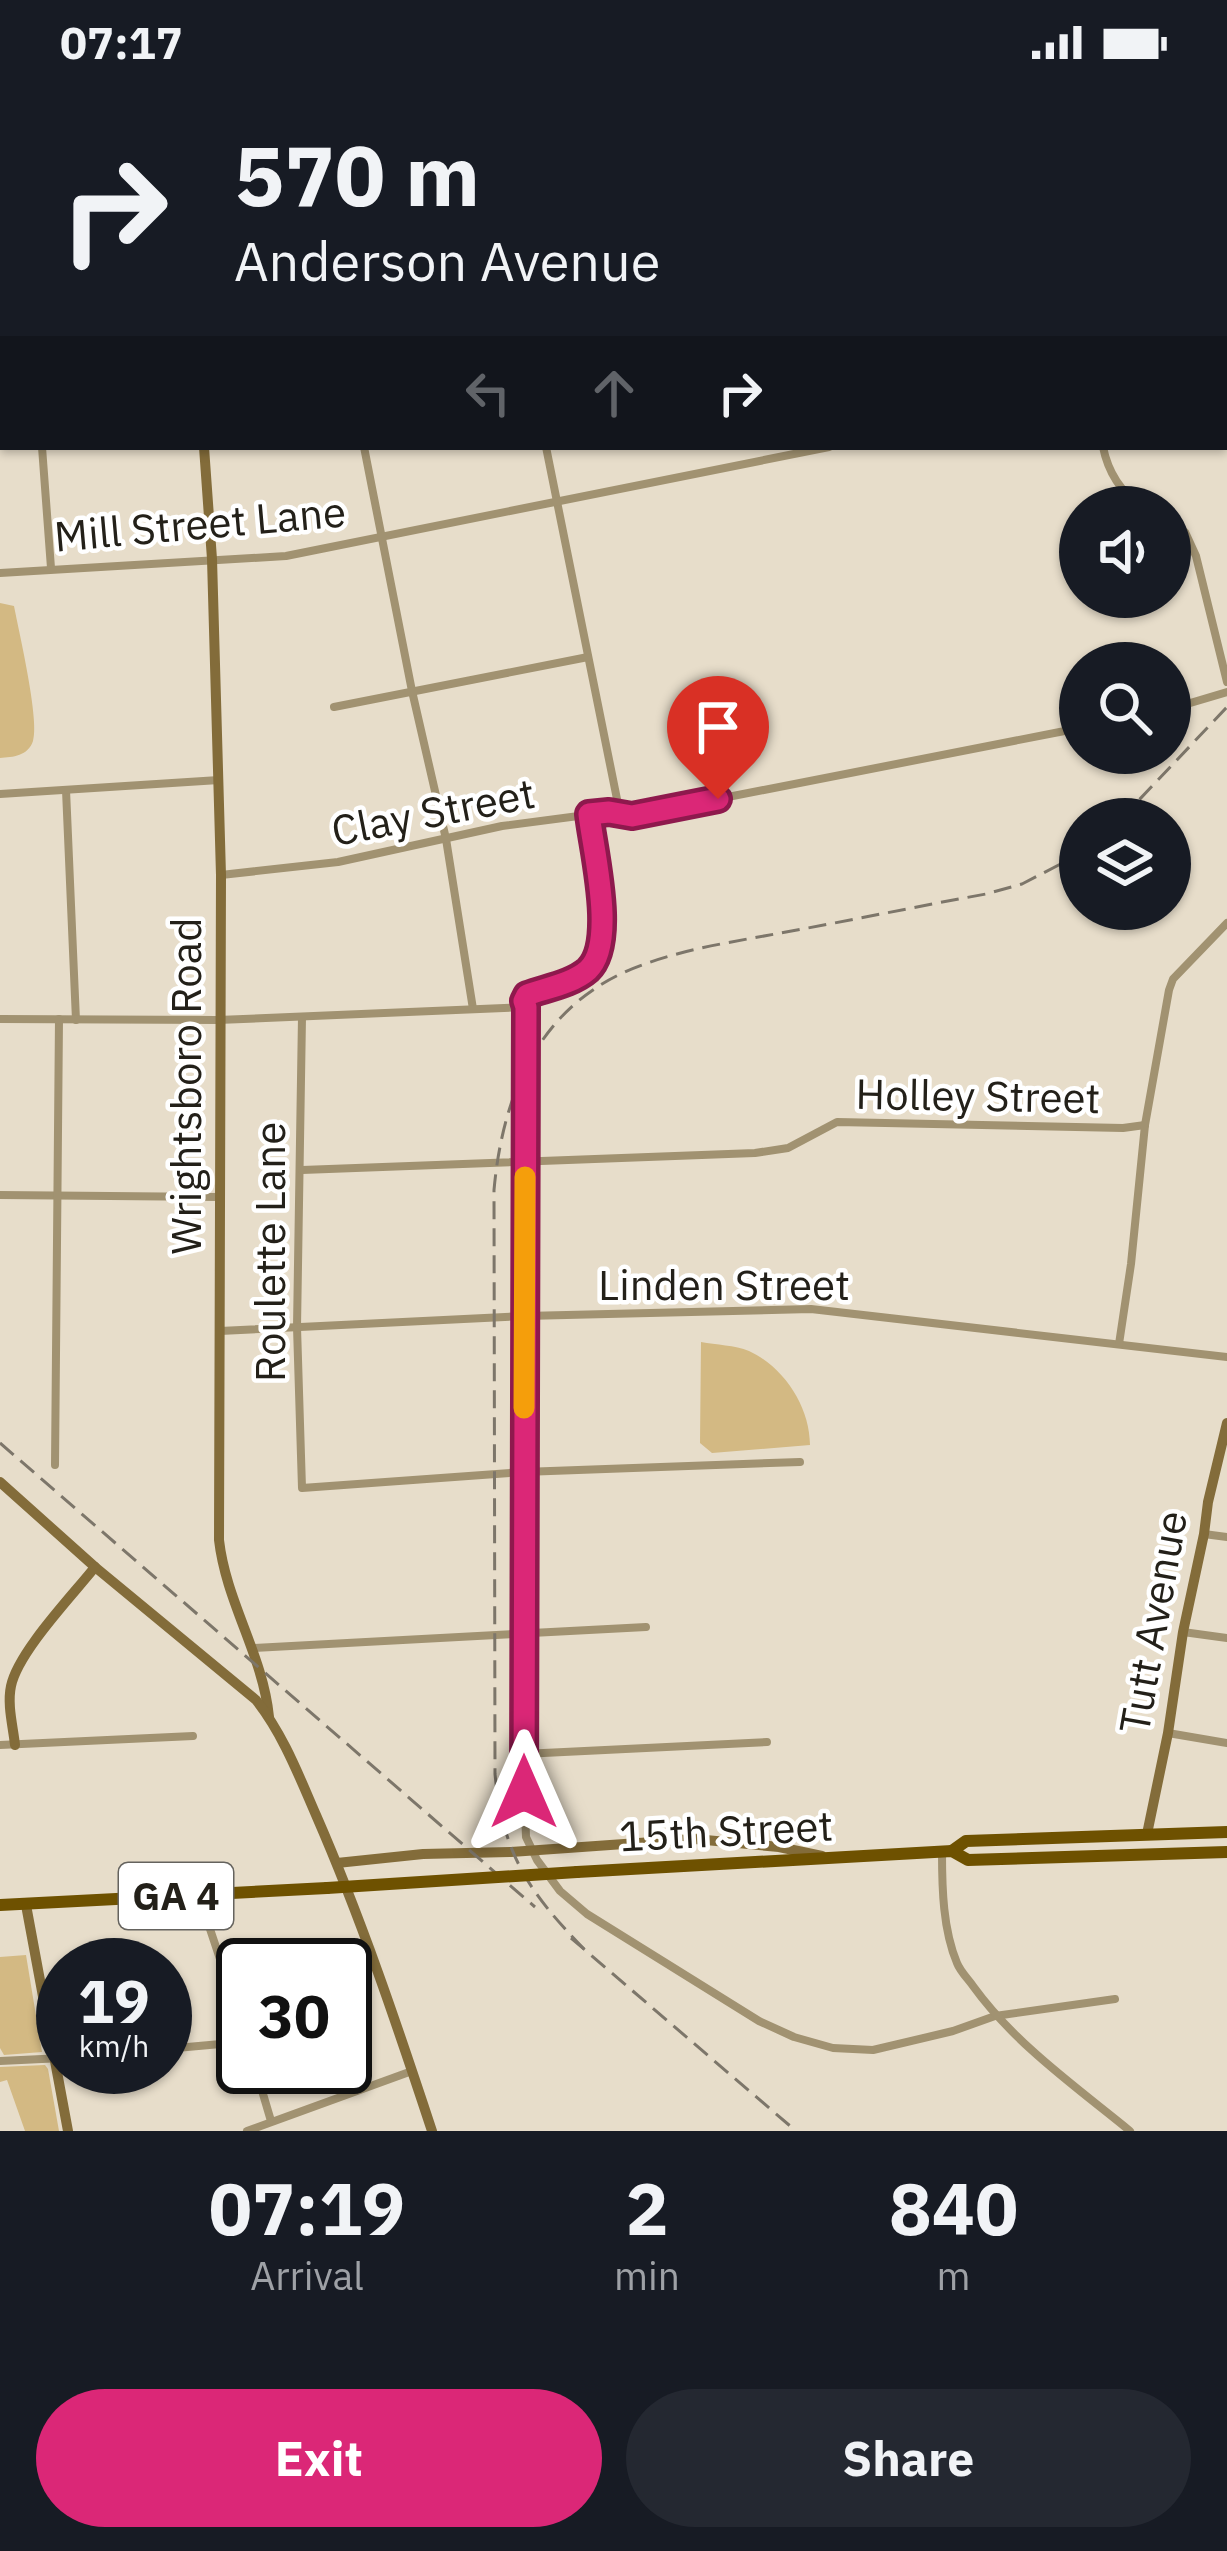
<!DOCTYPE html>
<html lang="en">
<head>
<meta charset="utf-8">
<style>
	:root { --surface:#171b24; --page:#242831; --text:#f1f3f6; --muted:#9ea1a6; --accent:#db2777 }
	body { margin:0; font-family:"IBM Plex Sans",sans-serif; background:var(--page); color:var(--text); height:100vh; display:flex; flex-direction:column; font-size:45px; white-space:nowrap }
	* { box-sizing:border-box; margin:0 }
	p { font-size:39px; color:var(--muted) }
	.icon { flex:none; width:66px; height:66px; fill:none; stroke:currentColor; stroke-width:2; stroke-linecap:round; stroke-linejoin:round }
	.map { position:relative; height:2047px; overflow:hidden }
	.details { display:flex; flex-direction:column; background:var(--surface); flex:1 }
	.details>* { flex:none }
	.banner { position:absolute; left:0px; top:0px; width:1227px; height:366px; box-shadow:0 3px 9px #0004; background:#171b24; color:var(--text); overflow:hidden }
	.controls { position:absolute; left:1059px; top:402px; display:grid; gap:24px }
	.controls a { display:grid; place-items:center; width:132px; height:132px; border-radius:50%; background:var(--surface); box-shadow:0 3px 9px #0004; font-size:60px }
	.speed { position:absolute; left:36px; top:1854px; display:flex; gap:24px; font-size:60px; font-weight:700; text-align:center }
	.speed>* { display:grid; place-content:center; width:156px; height:156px; border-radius:50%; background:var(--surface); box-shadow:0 3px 9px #0004; line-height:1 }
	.speed small { font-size:30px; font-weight:400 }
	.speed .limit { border:6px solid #111; border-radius:18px; background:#fff; color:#111 }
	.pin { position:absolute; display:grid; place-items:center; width:102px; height:102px; color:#fff; margin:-123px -51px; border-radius:50% 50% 50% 0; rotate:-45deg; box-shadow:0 0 12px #0007 }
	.pin .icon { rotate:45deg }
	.me { position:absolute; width:132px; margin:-66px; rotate:0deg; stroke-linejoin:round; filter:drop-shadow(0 0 9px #0008) }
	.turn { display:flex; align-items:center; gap:42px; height:252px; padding:0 36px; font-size:54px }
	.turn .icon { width:156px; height:156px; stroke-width:2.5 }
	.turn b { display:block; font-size:84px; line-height:102px }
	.lanes { display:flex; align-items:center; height:114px; padding:0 36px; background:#0003; justify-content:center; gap:60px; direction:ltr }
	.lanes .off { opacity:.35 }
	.eta { display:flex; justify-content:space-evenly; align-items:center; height:204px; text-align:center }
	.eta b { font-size:72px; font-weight:700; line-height:84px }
	.cta { display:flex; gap:24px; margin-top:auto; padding:24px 36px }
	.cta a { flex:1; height:138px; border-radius:72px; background:var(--accent); color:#fff; font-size:48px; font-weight:700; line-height:138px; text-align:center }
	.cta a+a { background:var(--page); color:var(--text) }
	.status { display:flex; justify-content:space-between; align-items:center; height:84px; padding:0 60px; background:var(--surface); direction:ltr }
	.status svg { height:33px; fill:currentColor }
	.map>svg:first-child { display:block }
	.green { fill:#d3b983 }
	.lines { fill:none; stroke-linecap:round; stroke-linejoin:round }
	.street { stroke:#a19271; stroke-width:8 }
	.secondary { stroke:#836c3a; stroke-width:10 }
	.primary { stroke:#6e5100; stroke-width:12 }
	.rail { stroke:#7d766a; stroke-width:3; stroke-dasharray:18 9; stroke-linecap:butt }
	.primary-bridge { stroke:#6e5100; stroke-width:12 }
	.route-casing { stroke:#8e194d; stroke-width:30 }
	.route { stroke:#db2777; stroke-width:21 }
	.slow { stroke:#f59e0b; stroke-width:21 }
	.labels { text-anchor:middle; stroke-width:9; stroke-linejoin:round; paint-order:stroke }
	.shield { fill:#fff; stroke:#65635e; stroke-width:3 }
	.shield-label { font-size:39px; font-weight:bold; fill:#232019 }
	.street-label { font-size:42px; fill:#232019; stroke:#fff }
</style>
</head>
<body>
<div class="status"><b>07:17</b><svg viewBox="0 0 49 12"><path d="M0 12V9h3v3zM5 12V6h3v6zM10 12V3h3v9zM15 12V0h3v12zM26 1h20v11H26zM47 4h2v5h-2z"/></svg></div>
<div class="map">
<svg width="1227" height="2047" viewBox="0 0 1227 2047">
	<rect width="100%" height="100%" fill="#e7ddca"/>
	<g class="green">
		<path d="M0,519l14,3c5,26 26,115 19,135 -5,15 -20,16 -33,17z"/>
		<path d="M701,1258c15,3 34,3 48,9 35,16 61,56 61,94l-98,8 -12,-10z"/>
		<path d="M26,1871l16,97 -38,3 -4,-7v-91z"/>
		<path d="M45,1981l3,4 11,62h-34l-18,-51 -7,2v-15z"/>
	</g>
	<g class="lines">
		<g class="street">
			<path d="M48,0v3"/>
			<path d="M455,0l1,3"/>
			<path d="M731,0l1,3"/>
			<path d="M1033,3l16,-3"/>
			<path d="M1151,3l2,-3"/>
			<path d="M0,255h3"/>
			<path d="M1224,297h3"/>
			<path d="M42,363l9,121"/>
			<path d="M364,363l48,244 34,148 27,170"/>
			<path d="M546,363l74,367"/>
			<path d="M1103,363c5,25 19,46 39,60"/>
			<path d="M1170,438l15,10 11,24 31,126"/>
			<path d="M0,489l286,-17 543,-109"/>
			<path d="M334,623l254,-50"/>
			<path d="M1170,625l57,-17"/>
			<path d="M66,706l10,230"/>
			<path d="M0,710l219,-14"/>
			<path d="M589,730c4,36 28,130 -1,156 -16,14 -42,17 -61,25l-4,6 3,6 -3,747 3,83 11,23 23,31 27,23 172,107 35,16 39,11 40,2 80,-19 42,-15 120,-17"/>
			<path d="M221,791l117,-13 164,-36 107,-14 22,4 449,-88"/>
			<path d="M302,933l-5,310 5,161 221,-16 277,-10"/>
			<path d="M0,935l218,1 308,-13"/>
			<path d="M302,1086l453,-17 33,-5 49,-26 286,6 22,-3"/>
			<path d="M0,1111l219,2"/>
			<path d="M220,1247l305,-15 286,-7 416,48"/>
			<path d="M1119,1260l12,-80 14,-139 24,-135 4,-11 54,-56"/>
			<path d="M55,1381l4,-446"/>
			<path d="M1204,1450l23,3"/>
			<path d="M1183,1548l44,6"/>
			<path d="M252,1564l394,-21"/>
			<path d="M1168,1649l59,10"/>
			<path d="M0,1661l193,-9"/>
			<path d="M523,1670l244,-12"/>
			<path d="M942,1769c0,35 1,77 15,110 3,8 11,16 16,23 42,58 102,100 157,145"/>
			<path d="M207,1836l36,108"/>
			<path d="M165,1965l78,-7"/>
			<path d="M0,1977l63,-3"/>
			<path d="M255,1983l16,54"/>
			<path d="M247,2047l165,-60"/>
		</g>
		<g class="secondary">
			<path d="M179,0v3"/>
			<path d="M1099,0l3,3"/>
			<path d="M262,3l15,-3"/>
			<path d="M0,23h3"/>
			<path d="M1224,125l3,3"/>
			<path d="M204,363l8,112 9,316 -2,665c7,62 44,115 50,177"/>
			<path d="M0,1398l95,85 161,133c27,34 43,76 60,115 45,103 81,210 116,316"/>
			<path d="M15,1661c-2,-19 -8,-40 -4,-59 7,-34 61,-90 84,-119"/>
			<path d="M1147,1750l21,-101 15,-101 21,-98 4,-32 19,-79"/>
			<path d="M337,1779l86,-9 88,-2 184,-13 84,8 43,9"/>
			<path d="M26,1821l42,226"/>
		</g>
		<g class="primary">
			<path d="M952,1767l14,-10 261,-9"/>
			<path d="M577,1788l375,-21 16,9 259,-8"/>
			<path d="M0,1821l327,-17"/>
		</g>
		<g class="rail">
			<path d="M1121,735l106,-112"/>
			<path d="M0,1359l535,464"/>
			<path d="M571,1854l225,193"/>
			<path d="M584,1865c-55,-57 -81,-94 -89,-175l-1,-584c9,-100 48,-189 148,-225 46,-17 96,-24 144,-33 67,-12 133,-26 200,-38l36,-10 58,-30"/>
		</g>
		<path class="primary-bridge" d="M327,1804l250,-16"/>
	</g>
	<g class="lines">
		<defs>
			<path id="route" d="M524,1708l2,-785 -2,-6 3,-6c19,-7 45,-11 61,-25 29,-27 5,-120 1,-156l20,-2 23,4 86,-17"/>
		</defs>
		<use href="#route" class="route-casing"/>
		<use href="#route" class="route"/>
		<path class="slow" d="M524,1324l1,-231"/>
	</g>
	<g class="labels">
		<rect class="shield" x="119" y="1779" width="114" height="66" rx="9"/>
		<g class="shield-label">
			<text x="176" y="1826">GA 4</text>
		</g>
		<g class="street-label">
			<text transform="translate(200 440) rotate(-5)" y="15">Mill Street Lane</text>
			<text transform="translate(433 728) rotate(-11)" y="15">Clay Street</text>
			<text transform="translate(186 1002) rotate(-90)" y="15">Wrightsboro Road</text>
			<text transform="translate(978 1012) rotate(1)" y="15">Holley Street</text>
			<text transform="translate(270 1168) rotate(-90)" y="15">Roulette Lane</text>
			<text x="724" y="1216">Linden Street</text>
			<text transform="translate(1153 1538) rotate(-80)" y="15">Tutt Avenue</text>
			<text transform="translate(726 1747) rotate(-3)" y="15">15th Street</text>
		</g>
	</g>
</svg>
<div class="controls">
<a><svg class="icon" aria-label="sound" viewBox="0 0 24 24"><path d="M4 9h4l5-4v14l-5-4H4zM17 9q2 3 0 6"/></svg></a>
<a><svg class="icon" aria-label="search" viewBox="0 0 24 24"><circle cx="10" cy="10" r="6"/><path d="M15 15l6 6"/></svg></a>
<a><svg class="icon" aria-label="layers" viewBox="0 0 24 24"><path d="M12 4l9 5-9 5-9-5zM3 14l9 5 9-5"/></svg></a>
</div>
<div class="speed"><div>19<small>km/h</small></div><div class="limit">30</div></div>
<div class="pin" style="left:718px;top:715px;background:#d93025"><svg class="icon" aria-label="arrive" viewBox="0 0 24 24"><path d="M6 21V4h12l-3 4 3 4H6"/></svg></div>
<svg class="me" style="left:524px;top:1708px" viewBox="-20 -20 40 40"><path d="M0-17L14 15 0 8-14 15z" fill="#db2777" stroke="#fff" stroke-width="4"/></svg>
<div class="banner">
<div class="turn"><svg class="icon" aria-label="right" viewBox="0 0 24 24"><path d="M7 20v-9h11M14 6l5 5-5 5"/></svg><div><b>570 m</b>Anderson Avenue</div></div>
<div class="lanes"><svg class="icon off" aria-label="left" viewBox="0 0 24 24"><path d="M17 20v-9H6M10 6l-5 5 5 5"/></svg><svg class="icon off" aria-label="ahead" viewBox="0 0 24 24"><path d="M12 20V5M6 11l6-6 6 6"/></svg><svg class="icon" aria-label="right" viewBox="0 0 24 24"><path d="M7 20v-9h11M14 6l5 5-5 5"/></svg></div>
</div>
</div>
<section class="details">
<div class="eta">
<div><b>07:19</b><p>Arrival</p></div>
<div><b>2</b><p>min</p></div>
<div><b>840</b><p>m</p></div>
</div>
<div class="cta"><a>Exit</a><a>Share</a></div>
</section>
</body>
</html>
